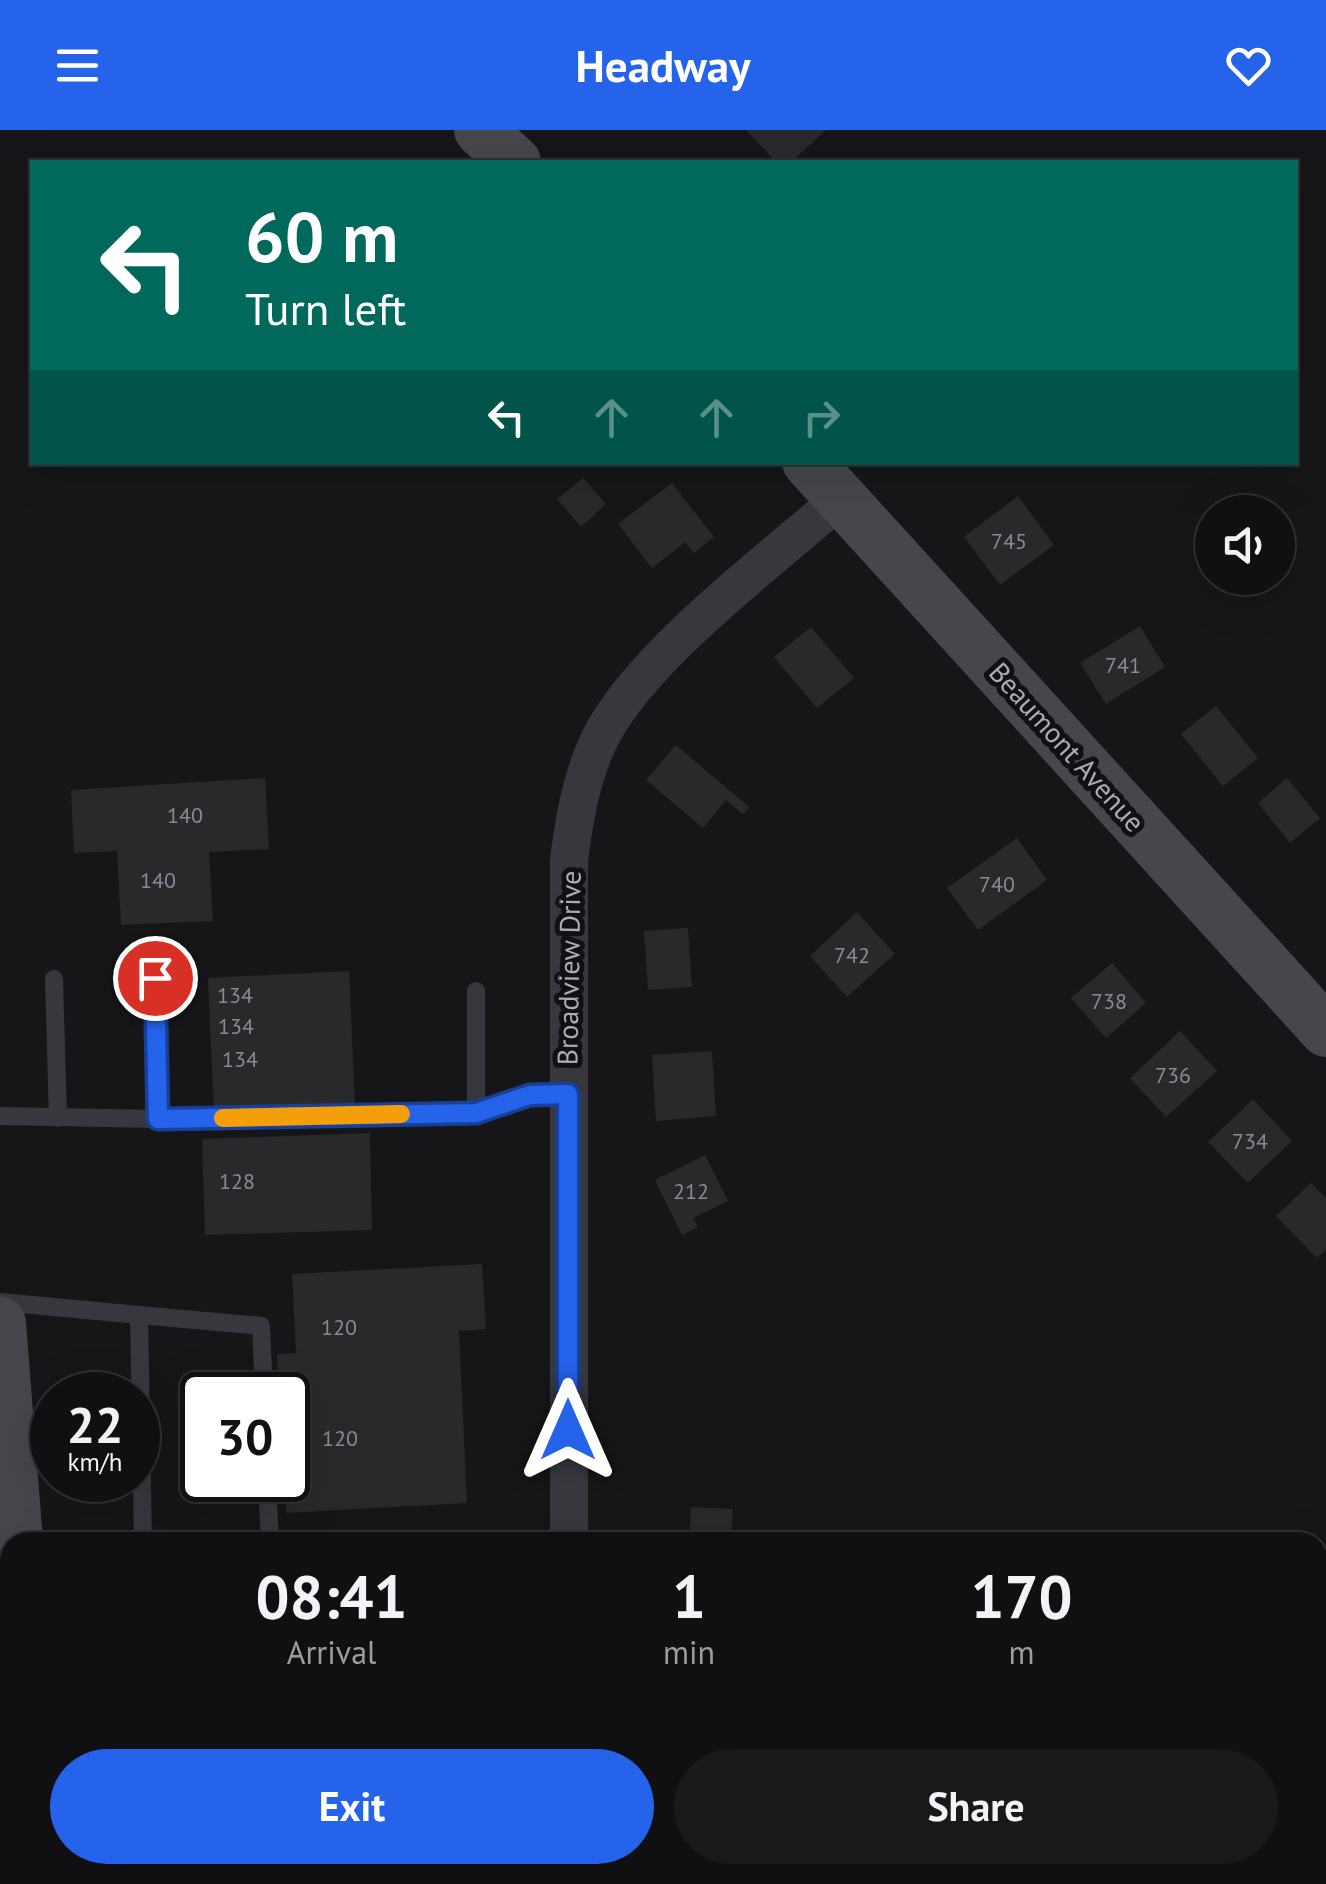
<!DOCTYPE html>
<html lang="en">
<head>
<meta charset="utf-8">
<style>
	:root { --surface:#101012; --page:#19191b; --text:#f1f3f6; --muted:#9c9d9f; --line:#303032; --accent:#2563eb }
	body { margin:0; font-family:"PT Sans",sans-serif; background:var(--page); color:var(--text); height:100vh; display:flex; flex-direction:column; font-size:38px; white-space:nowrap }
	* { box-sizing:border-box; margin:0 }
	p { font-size:32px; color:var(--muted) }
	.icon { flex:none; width:55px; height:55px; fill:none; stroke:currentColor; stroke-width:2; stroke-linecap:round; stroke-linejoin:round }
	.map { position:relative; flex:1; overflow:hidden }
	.details { position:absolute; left:0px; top:1402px; width:1328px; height:352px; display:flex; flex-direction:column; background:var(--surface); border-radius:30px 30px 0 0; box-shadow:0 10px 40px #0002,0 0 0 2px var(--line) }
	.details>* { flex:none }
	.top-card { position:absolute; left:30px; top:30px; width:1268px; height:305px; border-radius:0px; box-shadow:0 10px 40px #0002,0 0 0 2px var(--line); background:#00695c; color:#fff; overflow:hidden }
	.fabs { position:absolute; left:1195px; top:365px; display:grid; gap:20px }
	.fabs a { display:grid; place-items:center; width:100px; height:100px; border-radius:50%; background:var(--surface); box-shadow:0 10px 40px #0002,0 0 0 2px var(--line); font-size:50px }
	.speed { position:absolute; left:30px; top:1242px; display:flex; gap:20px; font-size:50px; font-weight:700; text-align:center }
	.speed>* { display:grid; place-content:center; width:130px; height:130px; border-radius:50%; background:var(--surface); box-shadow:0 10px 40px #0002,0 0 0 2px var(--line); line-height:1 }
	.speed small { font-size:25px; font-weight:400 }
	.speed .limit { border:5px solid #111; border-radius:15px; background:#fff; color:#111 }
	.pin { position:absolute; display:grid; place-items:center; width:85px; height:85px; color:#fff; margin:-42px; border:5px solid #fff; border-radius:50%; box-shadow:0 2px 10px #0007 }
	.me { position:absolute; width:110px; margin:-55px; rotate:0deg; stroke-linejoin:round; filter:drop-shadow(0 0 8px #0008) }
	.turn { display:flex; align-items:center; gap:35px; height:210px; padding:0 50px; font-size:45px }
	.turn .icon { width:130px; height:130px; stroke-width:2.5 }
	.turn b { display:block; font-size:70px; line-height:85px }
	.lanes { display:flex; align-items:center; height:95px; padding:0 50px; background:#0003; justify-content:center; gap:50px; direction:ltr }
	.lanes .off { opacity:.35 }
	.eta { display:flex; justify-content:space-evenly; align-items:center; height:170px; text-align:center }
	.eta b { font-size:60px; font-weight:700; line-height:70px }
	.cta { display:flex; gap:20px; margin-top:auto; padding:20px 50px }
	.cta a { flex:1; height:115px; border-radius:60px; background:var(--accent); color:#fff; font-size:40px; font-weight:700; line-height:115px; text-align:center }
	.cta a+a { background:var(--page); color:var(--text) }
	header { display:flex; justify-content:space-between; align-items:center; height:130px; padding:0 50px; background:var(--accent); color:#fff; font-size:45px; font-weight:700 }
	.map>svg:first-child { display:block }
	.built { fill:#222225 }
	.building { fill:#29292c }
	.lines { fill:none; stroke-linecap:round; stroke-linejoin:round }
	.lane { stroke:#37383d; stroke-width:18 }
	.street { stroke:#37383d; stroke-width:38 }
	.secondary { stroke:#45474d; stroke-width:52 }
	.route-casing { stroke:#184099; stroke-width:25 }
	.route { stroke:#2563eb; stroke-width:18 }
	.slow { stroke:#f59e0b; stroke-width:18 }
	.labels { text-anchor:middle; stroke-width:10; stroke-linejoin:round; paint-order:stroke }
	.number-label { font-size:22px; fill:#888b94 }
	.street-label { font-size:28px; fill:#a8adb8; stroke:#111113 }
</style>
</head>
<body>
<header><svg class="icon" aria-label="menu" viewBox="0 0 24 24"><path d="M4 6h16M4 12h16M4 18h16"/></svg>Headway<svg class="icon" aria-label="heart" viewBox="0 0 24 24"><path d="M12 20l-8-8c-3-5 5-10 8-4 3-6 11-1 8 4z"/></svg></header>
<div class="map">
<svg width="1326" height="1754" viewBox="0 0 1326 1754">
	<rect width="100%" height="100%" fill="#161618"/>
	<path class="built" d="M72,1745h472v9h-471z"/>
	<g class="building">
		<path d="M746,0h80l-35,32h-15z"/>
		<path d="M583,348l23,26 -25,23 -24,-28z"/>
		<path d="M672,353l42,54 -20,16 -9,-11 -33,26 -34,-44z"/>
		<path d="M1018,366l36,49 -54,40 -36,-48z"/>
		<path d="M1140,496l25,41 -59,37 -26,-41z"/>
		<path d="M811,497l43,51 -37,30 -43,-51z"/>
		<path d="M1216,576l42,52 -35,28 -42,-52z"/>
		<path d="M676,615l73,62 -6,7 -17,-14 -23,28 -57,-48z"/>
		<path d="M265,648l4,71 -60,3 4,69 -92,4 -4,-74 -43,2 -3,-63z"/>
		<path d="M1287,648l33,40 -30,25 -32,-40z"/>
		<path d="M1017,708l30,42 -69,50 -31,-42z"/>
		<path d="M857,782l38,42 -48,43 -37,-41z"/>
		<path d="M688,798l4,59 -44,3 -4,-59z"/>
		<path d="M1112,833l34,40 -40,35 -35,-40z"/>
		<path d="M349,841l6,134 -141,7 -6,-134z"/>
		<path d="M1180,901l37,40 -51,46 -36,-39z"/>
		<path d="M712,921l4,65 -60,5 -4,-66z"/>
		<path d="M1253,969l39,42 -44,42 -40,-41z"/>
		<path d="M370,1003l2,97 -167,5 -3,-96z"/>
		<path d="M705,1025l23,46 -35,17 5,9 -16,8 -27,-55z"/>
		<path d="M1311,1053l15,15v51l-9,9 -41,-42z"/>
		<path d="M482,1134l4,65 -27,2 8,172 -181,10 2,-118h-9l-2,-41 19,-1 -4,-79z"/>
		<path d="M691,1377l42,2 -2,33h-42z"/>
		<path d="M1318,1558l8,10v55l-8,7z"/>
		<rect x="320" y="1745" width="127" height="9"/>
	</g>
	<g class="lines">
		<g class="lane">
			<path d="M54,849l4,139"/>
			<path d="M155,849l3,140 318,-6"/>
			<path d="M476,861v122l54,-18 37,-1"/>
			<path d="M0,986l158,3"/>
			<path d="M0,1172l139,13 4,227"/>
			<path d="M139,1185l122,11 3,69"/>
			<path d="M267,1350l3,62"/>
		</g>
		<g class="street">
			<path d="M569,1412v-682c5,-39 11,-75 26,-111 36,-86 174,-187 245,-250"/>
			<path d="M569,1745v9"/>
		</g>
		<g class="secondary">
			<path d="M480,0l35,32"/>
			<path d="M808,332l518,569"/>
			<path d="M0,1193l17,219"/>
			<path d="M44,1745l1,9"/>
		</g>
	</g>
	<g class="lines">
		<defs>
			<path id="route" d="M155,848l3,141 318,-6 54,-18 38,-1v336"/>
		</defs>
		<use href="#route" class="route-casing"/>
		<use href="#route" class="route"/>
		<path class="slow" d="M223,988l178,-4"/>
	</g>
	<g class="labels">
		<g class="number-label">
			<text x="1009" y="419">745</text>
			<text x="1123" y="543">741</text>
			<text x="185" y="693">140</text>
			<text x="158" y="758">140</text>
			<text x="997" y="762">740</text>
			<text x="852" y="833">742</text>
			<text x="235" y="873">134</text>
			<text x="1109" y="879">738</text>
			<text x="236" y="904">134</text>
			<text x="240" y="937">134</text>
			<text x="1173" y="953">736</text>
			<text x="1250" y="1019">734</text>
			<text x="237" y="1059">128</text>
			<text x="691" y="1069">212</text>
			<text x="339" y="1205">120</text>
			<text x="340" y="1316">120</text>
		</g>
		<g class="street-label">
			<text transform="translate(1067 617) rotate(48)" y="10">Beaumont Avenue</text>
			<text transform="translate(569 838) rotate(-89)" y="10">Broadview Drive</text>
		</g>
	</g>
</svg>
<div class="fabs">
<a><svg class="icon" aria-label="sound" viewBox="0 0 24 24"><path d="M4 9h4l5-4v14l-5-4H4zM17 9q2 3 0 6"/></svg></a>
</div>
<div class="speed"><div>22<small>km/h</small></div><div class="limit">30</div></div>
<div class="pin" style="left:155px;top:848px;background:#d93025"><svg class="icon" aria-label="arrive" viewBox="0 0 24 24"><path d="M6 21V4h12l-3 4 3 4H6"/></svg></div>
<svg class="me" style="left:568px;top:1300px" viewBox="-20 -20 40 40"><path d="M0-17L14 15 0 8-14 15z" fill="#2563eb" stroke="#fff" stroke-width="4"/></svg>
<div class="top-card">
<div class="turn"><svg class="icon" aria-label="left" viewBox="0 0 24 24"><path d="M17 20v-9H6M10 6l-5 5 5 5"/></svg><div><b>60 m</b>Turn left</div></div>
<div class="lanes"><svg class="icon" aria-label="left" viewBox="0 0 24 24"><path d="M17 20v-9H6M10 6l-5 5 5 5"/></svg><svg class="icon off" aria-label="ahead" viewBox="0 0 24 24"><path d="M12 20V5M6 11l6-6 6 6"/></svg><svg class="icon off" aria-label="ahead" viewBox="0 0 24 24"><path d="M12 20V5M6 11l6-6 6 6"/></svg><svg class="icon off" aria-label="right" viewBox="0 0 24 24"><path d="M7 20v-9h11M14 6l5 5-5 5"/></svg></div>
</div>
<section class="details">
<div class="eta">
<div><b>08:41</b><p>Arrival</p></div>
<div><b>1</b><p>min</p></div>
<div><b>170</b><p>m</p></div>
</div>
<div class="cta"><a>Exit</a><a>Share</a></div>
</section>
</div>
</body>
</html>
